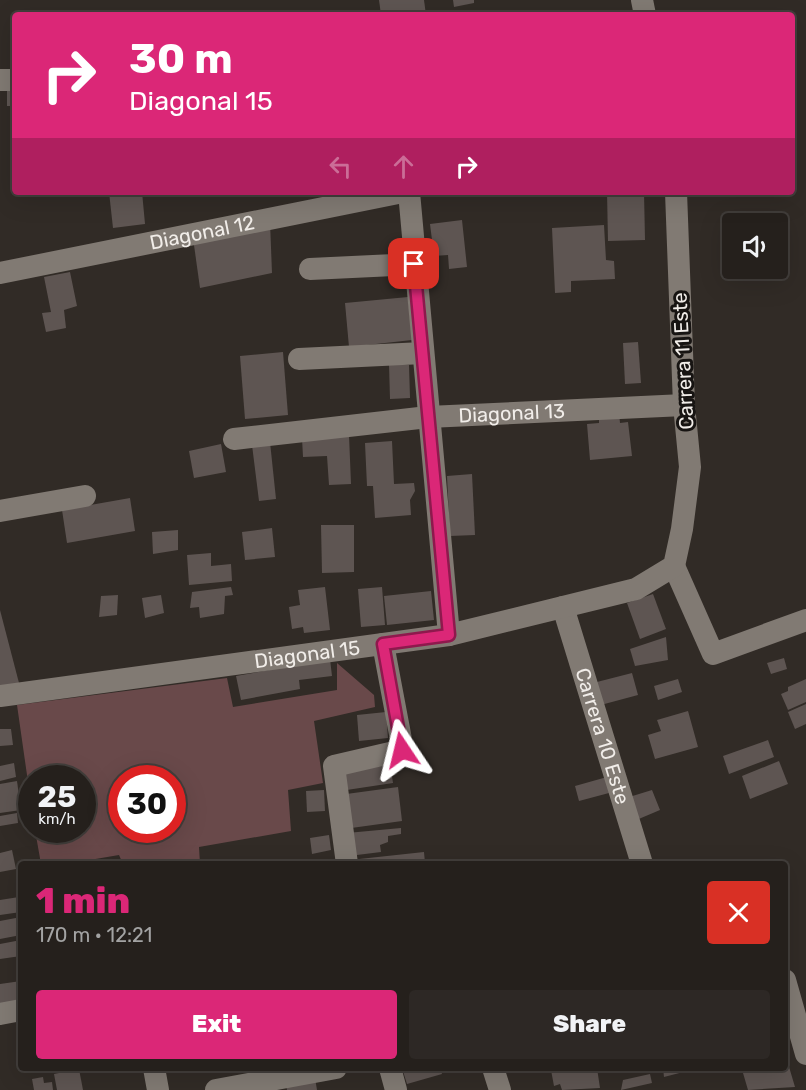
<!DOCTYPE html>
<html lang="en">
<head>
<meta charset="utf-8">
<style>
	:root { --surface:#25201c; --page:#2d2825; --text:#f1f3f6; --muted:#a3a3a3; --line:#423e3b; --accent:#db2777 }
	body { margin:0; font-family:Rubik,sans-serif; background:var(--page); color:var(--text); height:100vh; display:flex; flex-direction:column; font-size:22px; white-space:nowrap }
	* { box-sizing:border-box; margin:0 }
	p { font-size:20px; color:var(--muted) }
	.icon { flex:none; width:33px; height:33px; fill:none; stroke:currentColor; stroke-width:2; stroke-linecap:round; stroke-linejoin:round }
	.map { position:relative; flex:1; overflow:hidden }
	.panel { position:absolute; left:18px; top:861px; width:770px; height:210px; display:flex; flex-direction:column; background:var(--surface); border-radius:6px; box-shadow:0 6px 24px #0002,0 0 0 2px var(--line) }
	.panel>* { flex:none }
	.guide { position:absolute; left:12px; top:12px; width:783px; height:183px; border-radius:6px; box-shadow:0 6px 24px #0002,0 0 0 2px var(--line); background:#db2777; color:#fff; overflow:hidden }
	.fabs { position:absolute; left:722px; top:213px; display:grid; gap:12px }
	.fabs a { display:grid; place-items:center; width:66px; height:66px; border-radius:6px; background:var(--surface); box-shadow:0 6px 24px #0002,0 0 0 2px var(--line); font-size:30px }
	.speed { position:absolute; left:18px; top:765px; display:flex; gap:12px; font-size:30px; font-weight:700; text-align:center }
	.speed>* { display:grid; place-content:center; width:78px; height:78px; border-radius:50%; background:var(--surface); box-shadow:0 6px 24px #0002,0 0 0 2px var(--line); line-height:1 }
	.speed small { font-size:15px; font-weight:400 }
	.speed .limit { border:9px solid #d22; background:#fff; color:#111 }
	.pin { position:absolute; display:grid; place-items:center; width:51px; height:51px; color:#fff; margin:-26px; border-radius:12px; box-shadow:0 3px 9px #0006 }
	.me { position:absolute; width:66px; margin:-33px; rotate:350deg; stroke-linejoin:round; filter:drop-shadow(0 0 4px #0008) }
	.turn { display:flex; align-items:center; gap:21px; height:126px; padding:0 18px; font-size:27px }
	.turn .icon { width:78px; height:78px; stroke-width:2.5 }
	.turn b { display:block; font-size:42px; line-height:51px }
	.lanes { display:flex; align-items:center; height:57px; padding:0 18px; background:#0003; justify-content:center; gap:30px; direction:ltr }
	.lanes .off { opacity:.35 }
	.round { display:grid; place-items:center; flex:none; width:63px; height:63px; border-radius:6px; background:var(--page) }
	.headline { display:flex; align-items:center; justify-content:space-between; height:102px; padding:0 18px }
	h1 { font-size:36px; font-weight:800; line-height:45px; color:var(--accent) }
	.button { display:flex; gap:12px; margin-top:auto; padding:12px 18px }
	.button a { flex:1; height:69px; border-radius:6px; background:var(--accent); color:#fff; font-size:24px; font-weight:800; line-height:69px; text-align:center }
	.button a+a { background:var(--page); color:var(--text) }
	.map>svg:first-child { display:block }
	.green { fill:#69494a; fill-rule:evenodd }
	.building { fill:#5e5552 }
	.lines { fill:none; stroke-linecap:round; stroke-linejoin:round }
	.minor { stroke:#817a73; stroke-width:22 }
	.route-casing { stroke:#8e194d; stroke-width:15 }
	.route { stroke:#db2777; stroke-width:10 }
	.labels { text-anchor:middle; stroke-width:6; stroke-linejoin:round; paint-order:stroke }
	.street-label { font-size:20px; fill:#f1ede9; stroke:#171412 }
</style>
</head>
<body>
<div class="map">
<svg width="806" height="1090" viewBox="0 0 806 1090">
	<rect width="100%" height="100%" fill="#312b26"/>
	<path class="green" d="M337,663l37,32 1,12 -61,14 9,62 -35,7 3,41 -92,16 1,17h-77l-4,-9 -53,9h-25l-6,-34h47v-52h-50l-1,25 -14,-98 210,-27 6,29 104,-17zM122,778h50v52h-50z"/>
	<g class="building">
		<path d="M379,0h45l2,15h-45z"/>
		<path d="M453,0h21v3l-20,4z"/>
		<path d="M15,86v20h-8v-19z"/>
		<path d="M109,192h33l3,32 -32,4z"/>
		<path d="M607,192h37l1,48 -37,1z"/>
		<path d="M462,220l5,47 -18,2 -1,-14 -14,1 -4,-32z"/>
		<path d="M270,222l2,51 -72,15 -7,-50z"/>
		<path d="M604,225l2,35 8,1 1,18 -44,2v11l-16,1 -3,-65z"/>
		<path d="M70,272l7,34 -13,4 2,18 -20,4 -4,-19 9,-1 -7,-35z"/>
		<path d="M408,297l4,43 -63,7 -4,-44z"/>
		<path d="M638,342l3,41 -16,1 -2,-41z"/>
		<path d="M283,352l5,63 -43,4 -5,-63z"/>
		<path d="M389,364l20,1 1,33 -20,1z"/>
		<path d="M619,412l1,11 8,-1 4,34 -42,4 -3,-36 12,-1v-9z"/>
		<path d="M349,435l2,49 -22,1 -2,-29 -24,1 -1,-19z"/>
		<path d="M392,441l2,43 20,-1 1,8 -5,9 1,15 -36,3 -2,-32h-6l-2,-43z"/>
		<path d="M270,442l6,57 -17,2 -7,-56z"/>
		<path d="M221,444l5,28 -32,6 -5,-27z"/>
		<path d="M472,474l3,61 -25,1 -3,-60z"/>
		<path d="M130,498l5,33 -68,12 -5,-33z"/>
		<path d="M321,525h33v47l-32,1z"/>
		<path d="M272,528l3,29 -30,3 -3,-28z"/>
		<path d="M178,530v20l-25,4 -1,-22z"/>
		<path d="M211,553v13l20,-2 1,17 -43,4 -2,-30z"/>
		<path d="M231,587l2,8 -8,1 -1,18 -24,4 -1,-11 -9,1 2,-16z"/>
		<path d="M325,587l5,43 -26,3 -1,-6 -11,2 -3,-22 11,-2 -2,-15z"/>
		<path d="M382,587l3,38 -24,2 -3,-38z"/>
		<path d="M431,591l3,29 -47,5 -3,-29z"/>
		<path d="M653,594l13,35 -26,10 -13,-36z"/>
		<path d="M118,595l-1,20 -18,2 2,-21z"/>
		<path d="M161,595l3,18 -19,5 -3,-20z"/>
		<path d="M0,610l19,73 -19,5z"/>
		<path d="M666,637l2,23 -33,6 -5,-17z"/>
		<path d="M784,658l3,11 -16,5 -4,-11z"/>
		<path d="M330,659l2,17 -33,4 1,9 -59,11 -5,-24z"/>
		<path d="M632,673l6,22 -41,11 -4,-23z"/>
		<path d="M678,679l4,13 -24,8 -4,-14z"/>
		<path d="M806,679v23l-18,8 -7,-16 7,-3v-4z"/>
		<path d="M806,704v20l-11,5 -7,-17z"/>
		<path d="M688,711l10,36 -43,12 -7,-24 13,-4 -4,-11z"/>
		<path d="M386,712l2,26 -29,3 -2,-26z"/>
		<path d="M0,729h11l2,16 -13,1z"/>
		<path d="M768,740l6,17 -45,17 -6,-18z"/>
		<path d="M389,757l4,26 -53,8 -2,-22z"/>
		<path d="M779,761l9,23 -38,15 -8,-23z"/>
		<path d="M14,763l2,14 -16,4v-15z"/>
		<path d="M607,777l2,16 -30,8 -4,-15z"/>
		<path d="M17,781l4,29 -21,3v-29z"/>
		<path d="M398,787l4,34 -58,8 -5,-34z"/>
		<path d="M324,790l1,21 -18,1 -1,-21z"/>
		<path d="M652,790l8,20 -26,11 -8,-23z"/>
		<path d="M17,813l1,10 -18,3v-10z"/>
		<path d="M401,828v6l-13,2v6l-8,3 1,7 -32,4 -2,-23z"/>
		<path d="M329,835l2,15 -19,4 -2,-16z"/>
		<path d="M12,850l4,19 -16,3v-19z"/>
		<path d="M424,852l1,11 -75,1v-4z"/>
		<path d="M19,897l2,15 -21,3v-15z"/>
		<path d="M21,917v18l-21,4v-18z"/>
		<path d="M21,940v16l-21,3v-15z"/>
		<path d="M21,981v22l-21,3v-22z"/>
		<path d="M784,1060h3l8,27 -47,3 -5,-17 16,-5h25z"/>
		<path d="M402,1068h38l2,6 -35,10z"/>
		<path d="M559,1068h38l3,20 -38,2 -2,-6 -6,2 -3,-16z"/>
		<path d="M663,1068h27l1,2 -27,7z"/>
		<path d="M79,1069l4,21h-26l-3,-16z"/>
		<path d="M650,1074l2,9 -31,7 2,-10z"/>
		<path d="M43,1077l1,6 8,-1 1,8h-19l-2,-11z"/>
		<path d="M315,1078l2,12h-30l-1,-6z"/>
	</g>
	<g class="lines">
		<g class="minor">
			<path d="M642,0l3,15"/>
			<path d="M0,80h15"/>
			<path d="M409,192l40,443"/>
			<path d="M310,269l105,-5"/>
			<path id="s1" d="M0,273l403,-81"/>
			<path d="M299,359l124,-6"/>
			<path id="s2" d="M234,439l194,-22 256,-12"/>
			<path d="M0,511l85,-15"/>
			<path d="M674,566l39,88 93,-34"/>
			<path id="s3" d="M563,607l79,257"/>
			<path id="s4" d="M0,696l449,-61 187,-46 38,-23 8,-37 8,-62 -6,-62 -8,-213"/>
			<path d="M347,864l-13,-98 69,-16 -20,-106"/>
			<path d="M785,980l21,74"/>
			<path d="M0,1014l21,-4"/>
			<path d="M154,1068l4,22"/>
			<path d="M390,1068l6,22"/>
			<path d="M493,1068l7,22"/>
			<path d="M216,1090l120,-22"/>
		</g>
	</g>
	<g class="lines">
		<defs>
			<path id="route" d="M402,750l-19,-106 66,-9 -35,-371"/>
		</defs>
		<use href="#route" class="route-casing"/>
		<use href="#route" class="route"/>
	</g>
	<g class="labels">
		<g class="street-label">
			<text dy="7" stroke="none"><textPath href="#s1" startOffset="206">Diagonal 12</textPath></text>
			<text transform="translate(683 361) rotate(-93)" y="7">Carrera 11 Este</text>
			<text dy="7" stroke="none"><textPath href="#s2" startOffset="279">Diagonal 13</textPath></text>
			<text dy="7" stroke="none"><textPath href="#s4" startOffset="310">Diagonal 15</textPath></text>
			<text dy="7" stroke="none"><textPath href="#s3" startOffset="135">Carrera 10 Este</textPath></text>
		</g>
	</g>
</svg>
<div class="fabs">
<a><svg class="icon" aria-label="sound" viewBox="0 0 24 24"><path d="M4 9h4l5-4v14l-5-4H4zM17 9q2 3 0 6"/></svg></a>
</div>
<div class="speed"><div>25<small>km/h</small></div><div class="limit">30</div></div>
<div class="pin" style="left:414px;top:264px;background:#d93025"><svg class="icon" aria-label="arrive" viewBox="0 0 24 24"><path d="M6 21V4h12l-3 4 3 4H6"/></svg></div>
<svg class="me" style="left:402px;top:750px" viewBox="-20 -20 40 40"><path d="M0-17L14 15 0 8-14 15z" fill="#db2777" stroke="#fff" stroke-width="4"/></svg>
<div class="guide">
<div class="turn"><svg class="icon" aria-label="right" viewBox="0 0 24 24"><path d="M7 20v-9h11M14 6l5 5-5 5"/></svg><div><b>30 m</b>Diagonal 15</div></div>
<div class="lanes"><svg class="icon off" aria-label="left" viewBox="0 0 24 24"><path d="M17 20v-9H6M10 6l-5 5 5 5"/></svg><svg class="icon off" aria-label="ahead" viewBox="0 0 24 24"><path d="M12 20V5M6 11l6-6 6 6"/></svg><svg class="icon" aria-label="right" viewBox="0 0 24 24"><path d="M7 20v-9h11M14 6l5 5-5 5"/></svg></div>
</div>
<section class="panel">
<div class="headline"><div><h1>1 min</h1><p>170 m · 12:21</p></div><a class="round" style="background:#d93025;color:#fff"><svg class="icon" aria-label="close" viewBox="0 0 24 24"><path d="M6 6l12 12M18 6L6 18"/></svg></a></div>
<div class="button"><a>Exit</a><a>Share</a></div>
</section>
</div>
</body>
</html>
